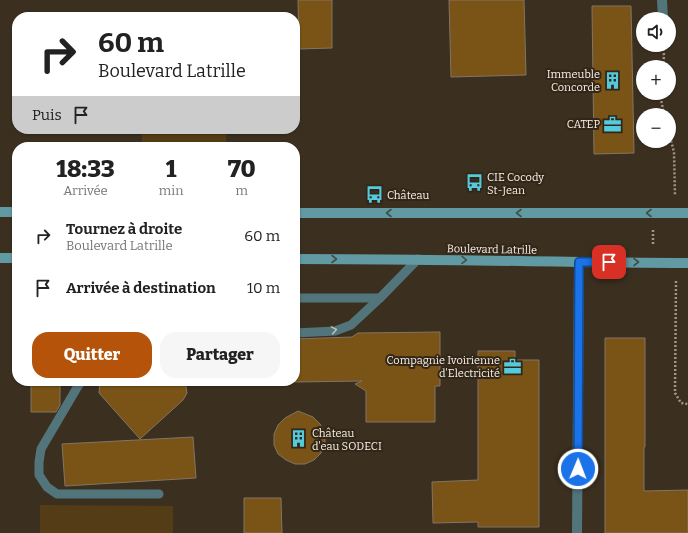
<!DOCTYPE html>
<html lang="fr">
<head>
<meta charset="utf-8">
<style>
	:root { --surface:#fff; --page:#f6f6f6; --text:#222; --muted:#767676; --accent:#b45309 }
	body { margin:0; font-family:Bitter,serif; background:var(--page); color:var(--text); height:100vh; display:flex; flex-direction:column; font-size:15px; white-space:nowrap }
	* { box-sizing:border-box; margin:0 }
	p { font-size:13px; color:var(--muted) }
	.icon { flex:none; width:22px; height:22px; fill:none; stroke:currentColor; stroke-width:2; stroke-linecap:round; stroke-linejoin:round }
	.map { position:relative; flex:1; overflow:hidden }
	.details { position:absolute; left:12px; top:142px; width:288px; height:244px; display:flex; flex-direction:column; background:var(--surface); border-radius:16px; box-shadow:0 1px 3px #0004 }
	.details>* { flex:none }
	.banner { position:absolute; left:12px; top:12px; width:288px; height:122px; border-radius:16px; box-shadow:0 1px 3px #0004; background:#fff; color:var(--text); overflow:hidden }
	.tools { position:absolute; left:636px; top:12px; display:grid; gap:8px }
	.tools a { display:grid; place-items:center; width:40px; height:40px; border-radius:50%; background:var(--surface); box-shadow:0 1px 3px #0004; font-size:20px }
	.pin { position:absolute; display:grid; place-items:center; width:34px; height:34px; color:#fff; margin:-17px; border-radius:8px; box-shadow:0 2px 6px #0006 }
	.me { position:absolute; width:44px; margin:-22px; rotate:1deg; stroke-linejoin:round; filter:drop-shadow(0 0 3px #0008) }
	.turn { display:flex; align-items:center; gap:14px; height:84px; padding:0 20px; font-size:18px }
	.turn .icon { width:52px; height:52px; stroke-width:2.5 }
	.turn b { display:block; font-size:28px; line-height:34px }
	.then { display:flex; align-items:center; height:38px; padding:0 20px; background:#0003; gap:8px; font-size:15px }
	.eta { display:flex; justify-content:space-evenly; align-items:center; height:68px; text-align:center }
	.eta b { font-size:24px; font-weight:800; line-height:28px }
	.action { display:flex; gap:8px; margin-top:auto; padding:8px 20px }
	.action a { flex:1; height:46px; border-radius:16px; background:var(--accent); color:#fff; font-size:16px; font-weight:800; line-height:46px; text-align:center }
	.action a+a { background:var(--page); color:var(--text) }
	ul { padding:0; list-style:none }
	li { display:flex; align-items:center; gap:12px; height:52px; padding:0 20px }
	li div { flex:1 }
	li b { display:block; font-size:15px }
	li em { font-style:normal }
	.map>svg:first-child { display:block }
	.green { fill:#543c17 }
	.building { fill:#7a5316; stroke:#837564 }
	.lines { fill:none; stroke-linecap:round; stroke-linejoin:round }
	.path { stroke:#a0978a; stroke-width:2.5; stroke-dasharray:2 2; stroke-linecap:butt }
	.service { stroke:#52757b; stroke-width:9 }
	.minor { stroke:#52757b; stroke-width:10 }
	.secondary { stroke:#619aa3; stroke-width:10 }
	.oneway { stroke:#424f48 }
	.oneway2 { stroke:#b7c0bd }
	.route-casing { stroke:#114b97; stroke-width:10 }
	.route { stroke:#1a73e8; stroke-width:7 }
	.labels { text-anchor:middle; stroke-width:4; stroke-linejoin:round; paint-order:stroke }
	.poi-label { font-size:11px; fill:#faf2e9; stroke:#312617; text-anchor:end }
	.street-label { font-size:11px; fill:#faf2e9; stroke:#312617 }
</style>
</head>
<body>
<div class="map">
<svg width="688" height="533" viewBox="0 0 688 533">
	<rect width="100%" height="100%" fill="#3b3020"/>
	<g class="green">
		<rect x="142" y="129" width="84" height="18"/>
		<path d="M40,505l133,1v27h-133z"/>
	</g>
	<g class="building">
		<path d="M298,0h34v48l-33,1z"/>
		<path d="M449,0h75l2,75 -75,2z"/>
		<path d="M592,6h39l3,147 -40,1z"/>
		<path d="M440,332v54h-5v36h-69v-31l-11,-7 7,-3 -67,1v-43l57,-2 6,-4z"/>
		<path d="M605,338h40v109h-1v44l44,-1v43h-83z"/>
		<path d="M478,351h37v9h24v167h-61v-5l-45,1 -1,-41 46,-2z"/>
		<path d="M31,381h29v24l-4,7h-25z"/>
		<path d="M100,381h85l2,12 -4,7 -43,39 -41,-46z"/>
		<path d="M298,411l15,6 7,7 5,9v10l-4,10 -7,7 -9,4h-10l-9,-4 -8,-6 -4,-9v-11l4,-9 7,-7z"/>
		<path d="M193,437l3,41 -131,8 -3,-42z"/>
		<path d="M244,498h37l1,35h-38z"/>
	</g>
	<g class="lines">
		<g class="path">
			<path d="M663,67l1,-11 -1,-11"/>
			<path d="M661,93v6l3,16"/>
			<path d="M669,133l5,19 1,44"/>
			<path d="M653,230v15"/>
			<path d="M676,281l-1,112 6,10 7,1"/>
		</g>
		<g class="service">
			<path d="M295,298h85"/>
			<path d="M295,333l40,-2 16,-6 29,-27 38,-39"/>
			<path d="M82,381l-4,5 -37,63 -2,13v13l8,12 10,7h102"/>
		</g>
		<g class="minor">
			<path d="M662,0l1,19"/>
			<path d="M577,533l2,-271"/>
		</g>
		<g class="secondary">
			<path d="M0,212h17"/>
			<path d="M295,213h393"/>
			<path d="M0,258h17"/>
			<path d="M295,259c131,0 262,3 393,4"/>
		</g>
	</g>
	<defs><path id="oneway-chevron" d="M-2-3.5L2.5 0L-2 3.5" fill="none" stroke-width="1.6" stroke-linecap="round" stroke-linejoin="round"/></defs>
	<g class="oneway">
		<use href="#oneway-chevron" transform="translate(389 213) rotate(-180)"/>
		<use href="#oneway-chevron" transform="translate(519 213) rotate(-180)"/>
		<use href="#oneway-chevron" transform="translate(649 213) rotate(180)"/>
		<use href="#oneway-chevron" transform="translate(334 259)"/>
		<use href="#oneway-chevron" transform="translate(464 260) rotate(1)"/>
		<use href="#oneway-chevron" transform="translate(636 262)"/>
	</g>
	<use class="oneway2" href="#oneway-chevron" transform="translate(334 330) rotate(-10)"/>
	<g class="lines">
		<defs>
			<path id="route" d="M578,469l1,-207h30"/>
		</defs>
		<use href="#route" class="route-casing"/>
		<use href="#route" class="route"/>
	</g>
	<defs>
		<symbol id="building-bare" viewBox="-9 -9 18 18"><path d="M-4-6H4V6H1V3H-1V6H-4ZM-2.5-4.3h1.7v1.8h-1.7ZM.8-4.3h1.7v1.8H.8ZM-2.5-1h1.7V.8h-1.7ZM.8-1h1.7V.8H.8Z" fill="#54cadc" stroke="#312617" stroke-width="2.5" paint-order="stroke"/></symbol>
		<symbol id="office-bare" viewBox="-9 -9 18 18"><path d="M-6-3h4V-5.5h4V-3h4V5H-6ZM-1-4.5V-3h2v-1.5ZM-6 0V1H6V0Z" fill="#54cadc" stroke="#312617" stroke-width="2.5" paint-order="stroke"/></symbol>
		<symbol id="bus-bare" viewBox="-9 -9 18 18"><path d="M-5-6H5V4H4V6H2V4H-2V6H-4V4H-5ZM-3.5-4V0h7V-4ZM-3.5 1.2v1.5H-2V1.2ZM2 1.2v1.5H3.5V1.2Z" fill="#54cadc" stroke="#312617" stroke-width="2.5" paint-order="stroke"/></symbol>
	</defs>
	<g fill-rule="evenodd">
		<use href="#building-bare" x="600" y="68" width="25" height="25"/>
		<use href="#office-bare" x="600" y="112" width="25" height="25"/>
		<use href="#bus-bare" x="462" y="170" width="25" height="25"/>
		<use href="#bus-bare" x="362" y="182" width="25" height="25"/>
		<use href="#office-bare" x="500" y="354" width="25" height="25"/>
		<use href="#building-bare" x="286" y="426" width="25" height="25"/>
	</g>
	<g class="labels">
		<g class="poi-label">
			<text x="600" y="78">Immeuble<tspan x="600" dy="13">Concorde</tspan></text>
			<text x="600" y="128">CATEP</text>
			<text x="487" y="181" text-anchor="start">CIE Cocody<tspan x="487" dy="13">St-Jean</tspan></text>
			<text x="387" y="199" text-anchor="start">Château</text>
			<text x="500" y="364">Compagnie Ivoirienne<tspan x="500" dy="13">d'Electricité</tspan></text>
			<text x="312" y="437" text-anchor="start">Château<tspan x="312" dy="13">d'eau SODECI</tspan></text>
		</g>
		<g class="street-label">
			<text transform="translate(492 249) rotate(1)" y="4">Boulevard Latrille</text>
		</g>
	</g>
</svg>
<div class="tools">
<a><svg class="icon" aria-label="sound" viewBox="0 0 24 24"><path d="M4 9h4l5-4v14l-5-4H4zM17 9q2 3 0 6"/></svg></a>
<a>+</a>
<a>−</a>
</div>
<div class="pin" style="left:609px;top:262px;background:#d93025"><svg class="icon" aria-label="arrive" viewBox="0 0 24 24"><path d="M6 21V4h12l-3 4 3 4H6"/></svg></div>
<svg class="me" style="left:578px;top:469px" viewBox="-20 -20 40 40"><circle r="17" fill="#1a73e8" stroke="#fff" stroke-width="3"/><path d="M0-11L8 9 0 5-8 9z" fill="#fff"/></svg>
<div class="banner">
<div class="turn"><svg class="icon" aria-label="right" viewBox="0 0 24 24"><path d="M7 20v-9h11M14 6l5 5-5 5"/></svg><div><b>60 m</b>Boulevard Latrille</div></div>
<div class="then">Puis<svg class="icon" aria-label="arrive" viewBox="0 0 24 24"><path d="M6 21V4h12l-3 4 3 4H6"/></svg></div>
</div>
<section class="details">
<div class="eta">
<div><b>18:33</b><p>Arrivée</p></div>
<div><b>1</b><p>min</p></div>
<div><b>70</b><p>m</p></div>
</div>
<ul>
<li><svg class="icon" aria-label="right" viewBox="0 0 24 24"><path d="M7 20v-9h11M14 6l5 5-5 5"/></svg><div><b>Tournez à droite</b><p>Boulevard Latrille</p></div><em>60 m</em></li>
<li><svg class="icon" aria-label="arrive" viewBox="0 0 24 24"><path d="M6 21V4h12l-3 4 3 4H6"/></svg><div><b>Arrivée à destination</b></div><em>10 m</em></li>
</ul>
<div class="action"><a>Quitter</a><a>Partager</a></div>
</section>
</div>
</body>
</html>
